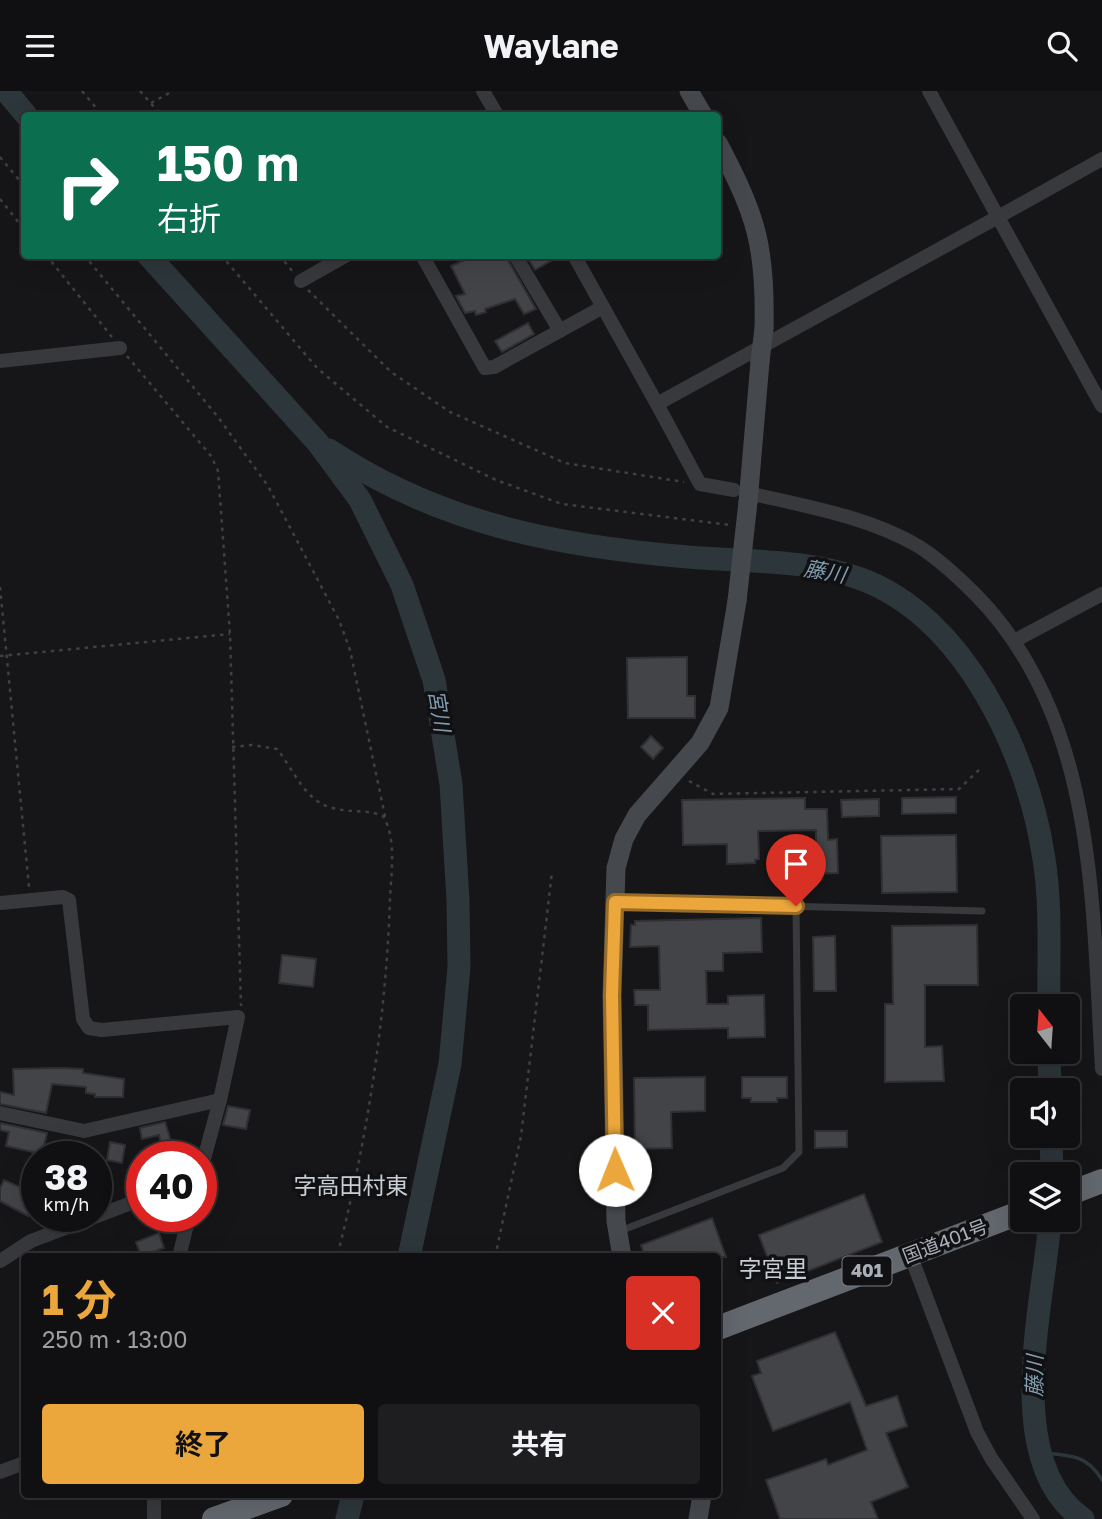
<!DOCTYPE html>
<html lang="ja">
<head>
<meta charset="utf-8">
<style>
	:root { --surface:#101012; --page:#1e1e20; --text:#f1f3f6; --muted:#9c9d9f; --line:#303032; --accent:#eba63c }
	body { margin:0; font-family:"Golos Text","Noto Sans JP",sans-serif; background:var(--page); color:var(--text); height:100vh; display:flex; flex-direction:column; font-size:26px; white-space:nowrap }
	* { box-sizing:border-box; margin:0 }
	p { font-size:23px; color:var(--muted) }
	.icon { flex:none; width:38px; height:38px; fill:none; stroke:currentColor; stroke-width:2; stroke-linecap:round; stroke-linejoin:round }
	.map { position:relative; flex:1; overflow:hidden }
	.details { position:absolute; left:21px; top:1162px; width:700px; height:245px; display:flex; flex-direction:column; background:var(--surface); border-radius:7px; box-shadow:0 7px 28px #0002,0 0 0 2px var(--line) }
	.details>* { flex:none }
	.hud { position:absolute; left:21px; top:21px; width:700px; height:147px; border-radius:7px; box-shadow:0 7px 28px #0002,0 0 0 2px var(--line); background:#0b6e4f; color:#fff; overflow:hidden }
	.needle { width:46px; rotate:343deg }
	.tools { position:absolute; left:1010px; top:903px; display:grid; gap:14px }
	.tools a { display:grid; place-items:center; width:70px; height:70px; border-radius:7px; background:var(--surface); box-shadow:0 7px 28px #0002,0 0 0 2px var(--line); font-size:35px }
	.speed { position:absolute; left:21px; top:1050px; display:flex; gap:14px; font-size:35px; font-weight:700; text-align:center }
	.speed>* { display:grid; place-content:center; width:91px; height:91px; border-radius:50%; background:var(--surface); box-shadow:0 7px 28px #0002,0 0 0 2px var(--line); line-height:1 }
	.speed small { font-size:18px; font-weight:400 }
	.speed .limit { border:10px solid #d22; background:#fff; color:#111 }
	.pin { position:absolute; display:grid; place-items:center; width:60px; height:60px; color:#fff; margin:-72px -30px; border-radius:50% 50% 50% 0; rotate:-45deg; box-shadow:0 0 7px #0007 }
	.pin .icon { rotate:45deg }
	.me { position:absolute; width:77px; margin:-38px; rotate:359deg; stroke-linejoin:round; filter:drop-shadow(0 0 5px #0008) }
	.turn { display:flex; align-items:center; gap:24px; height:147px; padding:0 21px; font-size:32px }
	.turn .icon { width:91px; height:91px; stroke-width:2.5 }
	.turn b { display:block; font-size:49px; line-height:60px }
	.round { display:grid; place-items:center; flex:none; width:74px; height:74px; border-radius:7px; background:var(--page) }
	.head { display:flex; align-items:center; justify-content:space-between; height:119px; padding:0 21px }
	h1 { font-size:42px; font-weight:700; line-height:52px; color:var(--accent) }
	.button { display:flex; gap:14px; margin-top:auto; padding:14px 21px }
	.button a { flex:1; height:80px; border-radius:7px; background:var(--accent); color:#111; font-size:28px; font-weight:700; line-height:80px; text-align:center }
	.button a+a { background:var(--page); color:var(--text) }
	header { display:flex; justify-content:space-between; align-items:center; height:91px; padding:0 21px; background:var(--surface); font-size:32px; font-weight:700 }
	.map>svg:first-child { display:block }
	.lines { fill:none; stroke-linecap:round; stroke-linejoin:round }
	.stream { stroke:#2d363b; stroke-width:3.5 }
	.river { stroke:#2d363b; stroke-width:23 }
	.building { fill:#434448; stroke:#303034; stroke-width:2 }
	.path { stroke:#3d4044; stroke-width:2.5; stroke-dasharray:3.5 5; stroke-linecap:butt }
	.lane { stroke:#37393d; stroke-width:7 }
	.street { stroke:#37393d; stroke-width:14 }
	.secondary { stroke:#45484d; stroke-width:19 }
	.highway { stroke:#63676e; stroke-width:24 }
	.secondary-bridge { stroke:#45484d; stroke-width:19 }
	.route-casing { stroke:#996c27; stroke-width:18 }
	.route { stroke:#eba63c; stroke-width:12 }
	.labels { text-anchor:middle; stroke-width:7; stroke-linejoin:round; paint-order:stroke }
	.shield { fill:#111113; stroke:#7b7f86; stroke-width:2 }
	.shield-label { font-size:18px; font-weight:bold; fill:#a9aeb7 }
	.street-label { font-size:19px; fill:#a9aeb7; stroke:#111113 }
	.water-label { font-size:21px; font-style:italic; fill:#819db1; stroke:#111113 }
	.quarter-label { font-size:23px; fill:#c9cdd4; stroke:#111113 }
</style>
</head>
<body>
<header><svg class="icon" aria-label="menu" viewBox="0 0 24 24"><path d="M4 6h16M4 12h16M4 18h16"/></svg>Waylane<svg class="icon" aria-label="search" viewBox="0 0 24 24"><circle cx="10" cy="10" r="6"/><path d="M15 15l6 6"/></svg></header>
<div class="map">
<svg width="1102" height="1428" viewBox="0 0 1102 1428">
	<rect width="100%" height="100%" fill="#161618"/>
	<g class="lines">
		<path class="stream" d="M1041,1362c27,2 46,1 61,27"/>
		<g class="river">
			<path d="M6,0l20,24"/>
			<path d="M148,164l170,188 42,57 42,85 32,95 17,104 7,116 1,67 -9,97 -41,193"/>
			<path d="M329,359c112,74 229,96 359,107 57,5 119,2 173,22 103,38 166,173 182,274 9,50 5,103 6,153"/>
			<path d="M1049,961l1,38"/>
			<path d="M1051,1045l1,38"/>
			<path d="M1050,1129c-6,82 -50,242 33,299"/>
			<path d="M347,1428l6,-24"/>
		</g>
	</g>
	<g class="building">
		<path d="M476,164h29l31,54 -12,5 -9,-15 -30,10 1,3 -10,3 -1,-4 -10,2 -9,-17 9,-2 -14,-28z"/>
		<path d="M526,164h35l-26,15z"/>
		<path d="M528,232l6,11 -32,18 -7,-11z"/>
		<path d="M687,566v39h8v22h-67l-1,-60z"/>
		<path d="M651,645l12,12 -10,11 -12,-12z"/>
		<path d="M956,706v16l-54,1v-16z"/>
		<path d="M805,707v11h22l1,31 9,-1 1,34 -32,1v11l-17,1 1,-31h26v-25l-58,1 1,28 -4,1v3l-28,1v-20l-44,1 -1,-45z"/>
		<path d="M879,708v17l-37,1 -1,-17z"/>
		<path d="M956,744l1,57 -75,1 -1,-57z"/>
		<path d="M761,827l1,34 -39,1v18h-17l1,33h21v-8l36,-1 1,42 -37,1v-10l-80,2v-25h-13l-1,-15h26l-1,-44 -29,1 1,-22h4v-4z"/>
		<path d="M977,834l1,60h-53v62l17,-1 2,35 -59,1v-78h8l-1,-78z"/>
		<path d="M835,845l1,55h-22l-1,-54z"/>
		<path d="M282,864l34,4 -3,28 -34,-4z"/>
		<path d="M60,977l23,1v4l41,6 -1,18h-28v-3l-9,-1v-6l-34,-3 -6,29 -46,-9v-12l14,3 -1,-26z"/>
		<path d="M705,986v34l-34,1 1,36 -37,1 -1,-71z"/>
		<path d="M742,986h45v21h-10v4h-26v-4h-9z"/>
		<path d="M228,1015l22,4 -4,19 -23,-4z"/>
		<path d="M165,1031l9,29 -11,2 -4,-18 -17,4 -2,-11z"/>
		<path d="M0,1032l47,10 -5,21 -36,-8 3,-14 -9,-2z"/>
		<path d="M815,1040h32v16l-32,1z"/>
		<path d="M110,1051l15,3 -3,18 -15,-3z"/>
		<path d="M37,1066v40l-9,19 -28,-15v-13l4,-8 20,9z"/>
		<path d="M864,1103l18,48 -105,41 -18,-48z"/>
		<path d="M712,1127l14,39h-81l-4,-12z"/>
		<path d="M159,1142l5,15 -23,8 -5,-14z"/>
		<path d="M835,1241l31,74 31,-10 10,30 -21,7 22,54 -37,15 7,17h-98l-14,-39 60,-21 2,6 39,-15 -17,-48 -77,29 -21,-55 9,-3 -4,-12z"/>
	</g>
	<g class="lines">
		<g class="path">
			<path d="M82,0l20,24"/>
			<path d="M140,0l21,24"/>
			<path d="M151,12l22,-12"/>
			<path d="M0,66l24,29"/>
			<path d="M0,108l24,30"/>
			<path d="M46,164l66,82"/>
			<path d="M84,164l134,162 50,69 71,134 11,30 36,171"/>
			<path d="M221,164l96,113 70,59 109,53 66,24 168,21"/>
			<path d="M279,164l14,17"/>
			<path d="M308,199l83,82 59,40 115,51 119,19"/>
			<path d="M127,265l84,100 7,15 12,163 11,372"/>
			<path d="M0,496l29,300"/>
			<path d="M0,565l230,-22"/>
			<path d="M232,656l20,-2 25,4c17,21 28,53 56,59 17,5 34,1 50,8 14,23 8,57 7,83 -4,120 -23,241 -53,358"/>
			<path d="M689,690l24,13 246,-5 22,-21"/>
			<path d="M495,1166l26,-121 31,-264"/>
		</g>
		<g class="lane">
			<path d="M616,811l366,9"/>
			<path d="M620,1140l163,-63 16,-16 -3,-246"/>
		</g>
		<g class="street">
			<path d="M483,0l14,24"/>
			<path d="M929,0l69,126 104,-58"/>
			<path d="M422,164l63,113 9,-1 109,-60"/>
			<path d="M515,164l45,76"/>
			<path d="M574,164l83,149"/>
			<path d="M301,190l46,-26"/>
			<path d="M0,270l120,-13"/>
			<path d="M734,399l-34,-6 -43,-80 341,-187 104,189"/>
			<path d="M757,404c54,12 113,23 161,51 21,13 40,31 57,48 123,124 117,313 127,475"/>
			<path d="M1014,550l88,-47"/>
			<path d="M0,812l63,-6 6,3 14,119 6,9 13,2 136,-13 -18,83 -19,70"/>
			<path d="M0,1022l84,18 136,-31"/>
			<path d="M910,1163l67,178 14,26 42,61"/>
			<path d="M179,1166l10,-41"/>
			<path d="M0,1170l31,-20 111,-42"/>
			<path d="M0,1381l24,-9"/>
			<path d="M154,1428v-24"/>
		</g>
		<g class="secondary">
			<path d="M689,0l14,24"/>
			<path d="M718,52c38,72 48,103 46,185"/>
			<path d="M748,411l12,-140"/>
			<path d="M622,1166l-6,-36 -4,-226 4,-127 8,-29 13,-24 63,-72 19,-35 18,-107"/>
			<path d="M698,1428l4,-24"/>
		</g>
		<g class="highway">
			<path d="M1068,1103l34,-13"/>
			<path d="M718,1237l304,-116"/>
			<path d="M214,1428l67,-24"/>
		</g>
		<g class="secondary-bridge">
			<path d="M760,271l4,-34"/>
			<path d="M737,510l11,-99"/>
		</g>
	</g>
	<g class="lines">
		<defs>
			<path id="route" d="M615,1079l-3,-175 3,-93 181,4"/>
		</defs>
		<use href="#route" class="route-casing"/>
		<use href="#route" class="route"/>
	</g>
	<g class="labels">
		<rect class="shield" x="842.5" y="1165.5" width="49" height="29" rx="5"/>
		<g class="shield-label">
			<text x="867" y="1186">401</text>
		</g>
		<g class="street-label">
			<text transform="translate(945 1150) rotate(-21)" y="7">国道401号</text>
		</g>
		<g class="water-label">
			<text transform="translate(825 481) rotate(10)" y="7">藤川</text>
			<text transform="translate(439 620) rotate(81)" y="7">宮川</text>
			<text transform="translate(1035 1285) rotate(-89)" y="7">藤川</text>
		</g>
		<g class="quarter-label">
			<text x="351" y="1103">字高田村東</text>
			<text x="773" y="1186">字宮里</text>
		</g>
	</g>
</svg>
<div class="tools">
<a><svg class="needle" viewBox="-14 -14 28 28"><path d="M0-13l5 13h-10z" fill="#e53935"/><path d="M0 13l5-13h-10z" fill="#9c9d9f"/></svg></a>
<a><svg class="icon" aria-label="sound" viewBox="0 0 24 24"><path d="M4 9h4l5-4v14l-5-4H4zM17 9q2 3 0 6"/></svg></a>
<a><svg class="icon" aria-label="layers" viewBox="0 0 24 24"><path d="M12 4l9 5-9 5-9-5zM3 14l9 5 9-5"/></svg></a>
</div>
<div class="speed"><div>38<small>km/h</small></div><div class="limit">40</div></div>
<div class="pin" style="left:796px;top:815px;background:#d93025"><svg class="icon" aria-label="arrive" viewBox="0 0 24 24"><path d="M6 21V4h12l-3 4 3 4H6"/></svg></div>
<svg class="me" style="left:615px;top:1079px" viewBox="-20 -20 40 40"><circle r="19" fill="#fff"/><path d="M0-13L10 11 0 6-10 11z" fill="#eba63c"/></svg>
<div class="hud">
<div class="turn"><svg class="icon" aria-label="right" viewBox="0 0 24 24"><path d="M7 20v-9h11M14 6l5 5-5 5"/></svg><div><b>150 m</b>右折</div></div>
</div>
<section class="details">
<div class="head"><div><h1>1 分</h1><p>250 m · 13:00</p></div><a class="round" style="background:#d93025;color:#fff"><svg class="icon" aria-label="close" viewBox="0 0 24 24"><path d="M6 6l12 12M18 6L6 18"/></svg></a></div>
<div class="button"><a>終了</a><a>共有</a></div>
</section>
</div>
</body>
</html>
